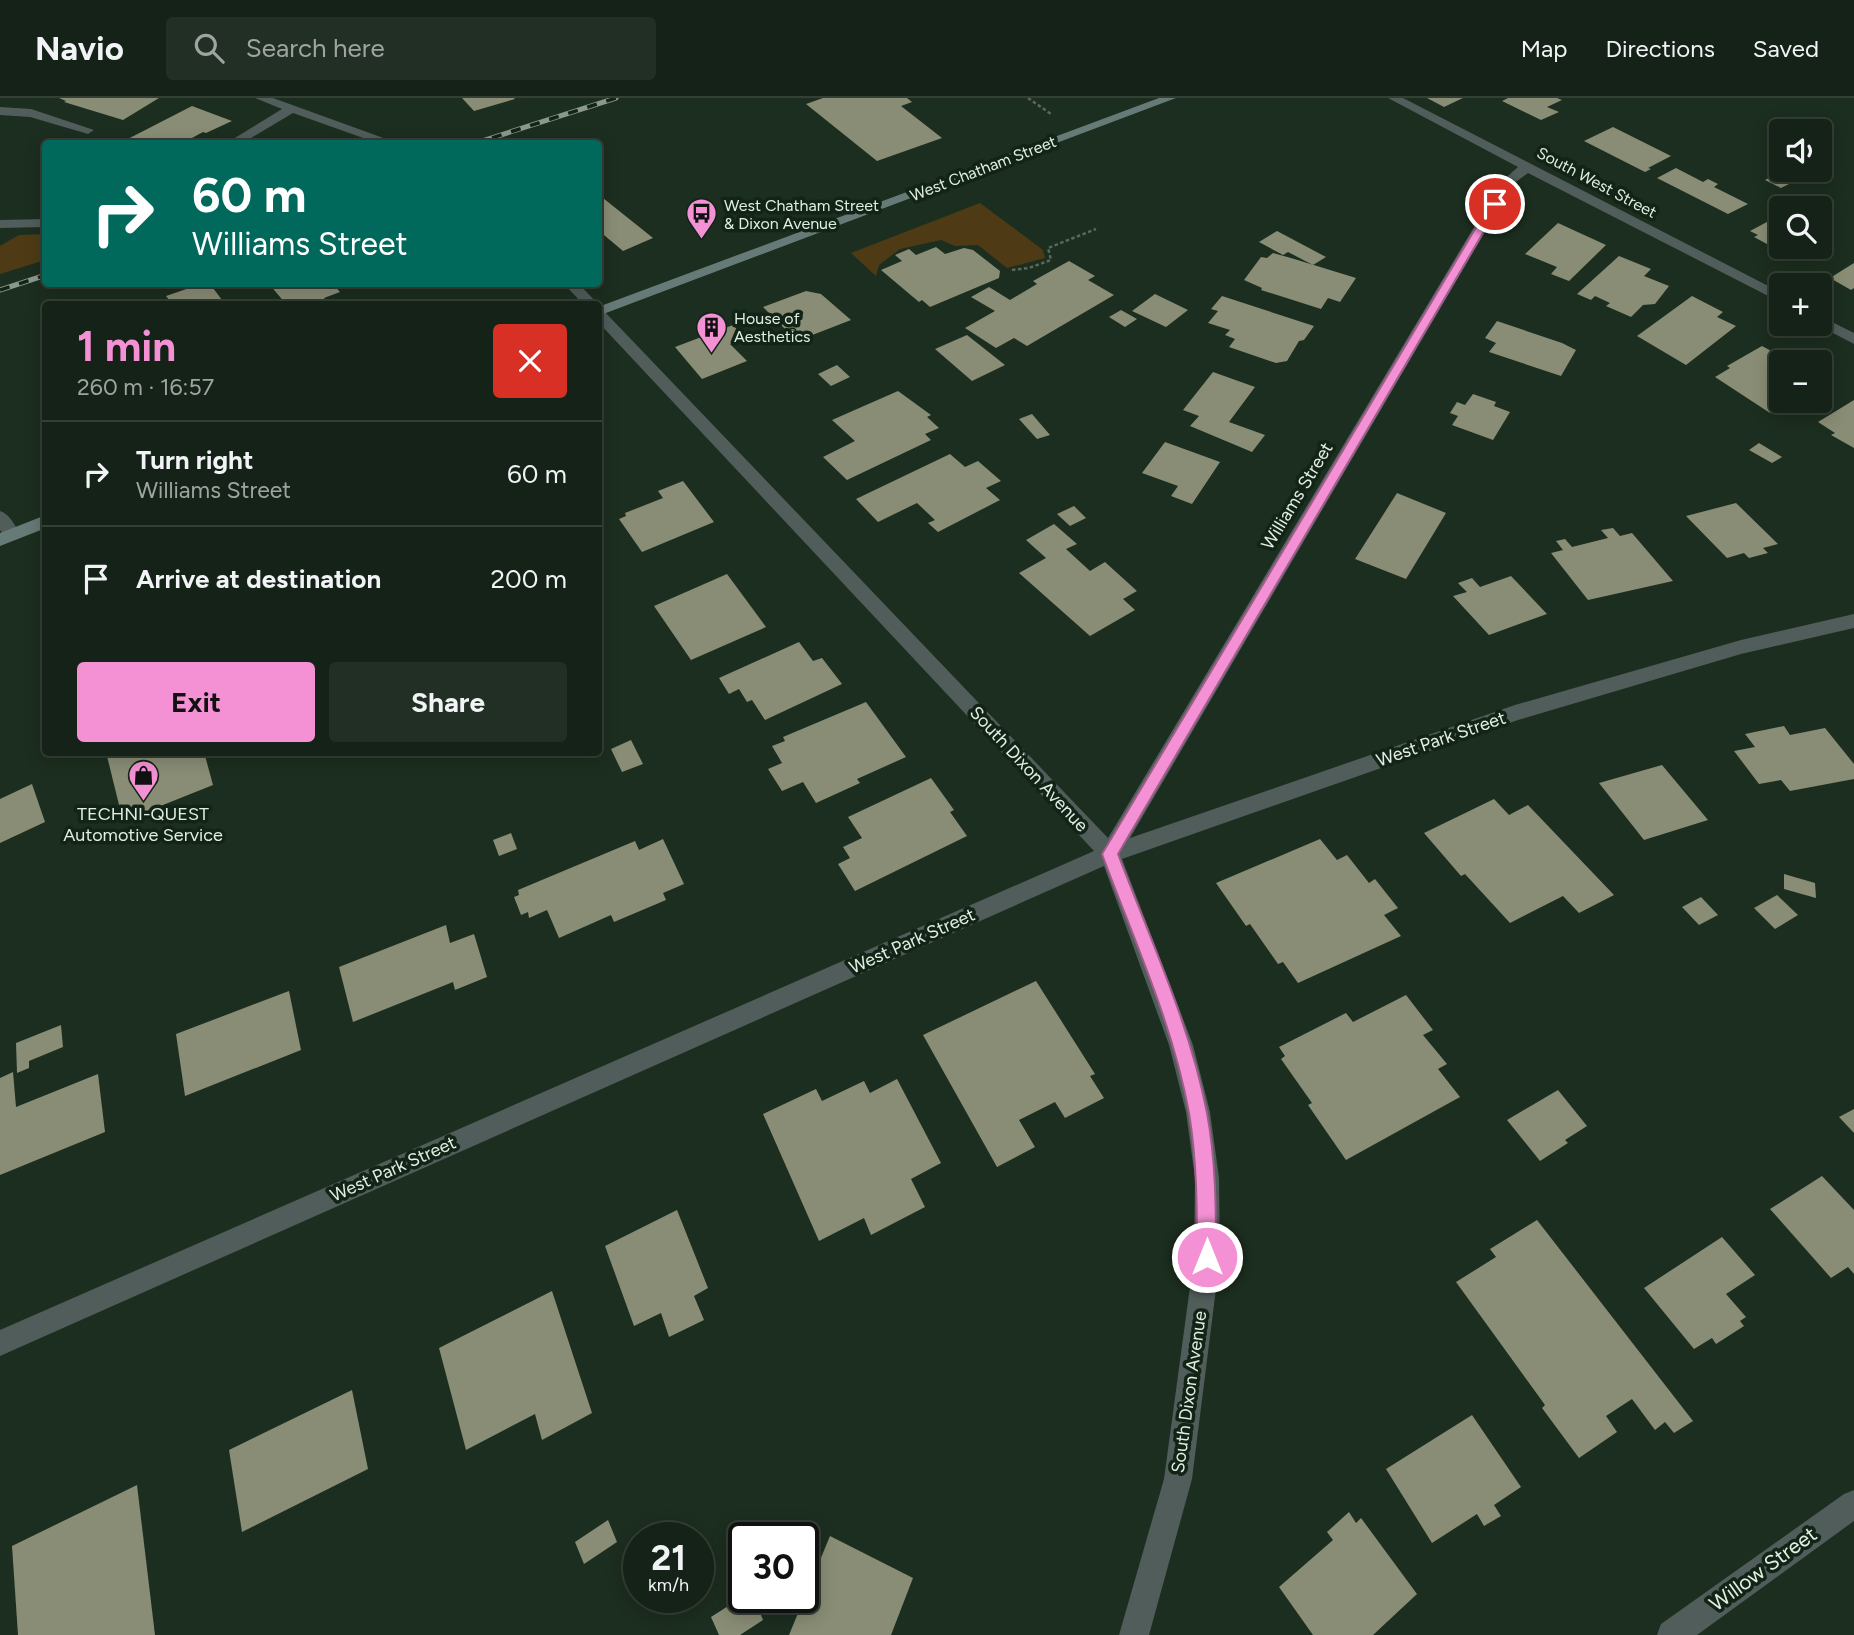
<!DOCTYPE html>
<html lang="en">
<head>
<meta charset="utf-8">
<style>
	:root { --surface:#152217; --page:#222f24; --text:#f1f3f6; --muted:#9da4a1; --line:#343f36; --accent:#f491d4 }
	body { margin:0; font-family:Figtree,sans-serif; background:var(--page); color:var(--text); height:100vh; display:flex; flex-direction:column; font-size:26px; white-space:nowrap }
	* { box-sizing:border-box; margin:0 }
	p { font-size:23px; color:var(--muted) }
	.icon { flex:none; width:38px; height:38px; fill:none; stroke:currentColor; stroke-width:2; stroke-linecap:round; stroke-linejoin:round }
	.map { position:relative; flex:1; overflow:hidden }
	.sheet { position:absolute; left:42px; top:203px; width:560px; height:455px; display:flex; flex-direction:column; background:var(--surface); border-radius:7px; box-shadow:0 4px 18px #0003,0 0 0 2px var(--line) }
	.sheet>* { flex:none }
	.banner { position:absolute; left:42px; top:42px; width:560px; height:147px; border-radius:7px; box-shadow:0 4px 18px #0003,0 0 0 2px var(--line); background:#00695c; color:#fff; overflow:hidden }
	.buttons { position:absolute; left:1769px; top:21px; display:grid; gap:14px }
	.buttons a { display:grid; place-items:center; width:63px; height:63px; border-radius:7px; background:var(--surface); box-shadow:0 4px 18px #0003,0 0 0 2px var(--line); font-size:35px }
	.speed { position:absolute; left:623px; top:1424px; display:flex; gap:14px; font-size:35px; font-weight:700; text-align:center }
	.speed>* { display:grid; place-content:center; width:91px; height:91px; border-radius:50%; background:var(--surface); box-shadow:0 4px 18px #0003,0 0 0 2px var(--line); line-height:1 }
	.speed small { font-size:18px; font-weight:400 }
	.speed .limit { border:4px solid #111; border-radius:10px; background:#fff; color:#111 }
	.pin { position:absolute; display:grid; place-items:center; width:60px; height:60px; color:#fff; margin:-30px; border:4px solid #fff; border-radius:50%; box-shadow:0 2px 7px #0007 }
	.me { position:absolute; width:77px; margin:-38px; rotate:0deg; stroke-linejoin:round; filter:drop-shadow(0 0 5px #0008) }
	.turn { display:flex; align-items:center; gap:24px; height:147px; padding:0 35px; font-size:32px }
	.turn .icon { width:91px; height:91px; stroke-width:2.5 }
	.turn b { display:block; font-size:49px; line-height:60px }
	.round { display:grid; place-items:center; flex:none; width:74px; height:74px; border-radius:7px; background:var(--page) }
	.summary { display:flex; align-items:center; justify-content:space-between; height:119px; padding:0 35px }
	h1 { font-size:42px; font-weight:700; line-height:52px; color:var(--accent) }
	.cta { display:flex; gap:14px; margin-top:auto; padding:14px 35px }
	.cta a { flex:1; height:80px; border-radius:7px; background:var(--accent); color:#111; font-size:28px; font-weight:700; line-height:80px; text-align:center }
	.cta a+a { background:var(--page); color:var(--text) }
	ul { padding:0; list-style:none }
	li { display:flex; align-items:center; gap:21px; height:105px; padding:0 35px; border-top:2px solid var(--line) }
	li div { flex:1 }
	li b { display:block; font-size:26px }
	li em { font-style:normal }
	header { display:flex; align-items:center; gap:42px; box-sizing:border-box; height:98px; padding:0 35px; background:var(--surface); border-bottom:2px solid var(--line) }
	header strong { font-size:33px }
	nav { display:flex; gap:38px; margin-inline-start:auto; font-size:24px }
	.search { width:490px; height:63px; background:var(--page); display:flex; align-items:center; gap:18px; box-sizing:border-box; padding:0 24px; border-radius:7px; color:var(--muted); font-size:26px }
	.map>svg:first-child { display:block }
	.green { fill:#4e3b16 }
	.building { fill:#898d75 }
	.lines { fill:none; stroke-linecap:round; stroke-linejoin:round }
	.path { stroke:#596a5c; stroke-width:2.5; stroke-dasharray:3.5 2.5; stroke-linecap:butt }
	.lane { fill:#505d5b; fill-rule:evenodd }
	.street { fill:#505d5b; fill-rule:evenodd }
	.secondary { fill:#667a77; fill-rule:evenodd }
	.rail-casing { stroke:#8b998d; stroke-width:5 }
	.rail { stroke:#122416; stroke-width:3.5; stroke-dasharray:10; stroke-linecap:butt }
	.route { fill:#f491d4; stroke:#9f5e8a; stroke-width:2 }
	.labels { text-anchor:middle; stroke-width:7; stroke-linejoin:round; paint-order:stroke }
	.far-street-label { font-size:16px; fill:#e2eee4; stroke:#122416 }
	.far-poi-label { font-size:16px; fill:#e2eee4; stroke:#122416; text-anchor:start }
	.street-label { font-size:18px; fill:#e2eee4; stroke:#122416 }
	.poi-label { font-size:18px; fill:#e2eee4; stroke:#122416 }
	.near-street-label { font-size:21px; fill:#e2eee4; stroke:#122416 }
</style>
</head>
<body>
<header>
<strong>Navio</strong>
<div class="search"><svg class="icon" aria-label="search" viewBox="0 0 24 24"><circle cx="10" cy="10" r="6"/><path d="M15 15l6 6"/></svg>Search here</div>
<nav><a>Map</a><a>Directions</a><a>Saved</a></nav>
</header>
<div class="map">
<svg width="1854" height="1537" viewBox="0 0 1854 1537">
	<rect width="100%" height="100%" fill="#1c2e1f"/>
	<g class="green">
		<path d="M980,105l63,47 2,8 -38,10 -29,-23 -23,1 -14,-6 -41,9 -21,16 -3,11 -25,-23z"/>
		<path d="M45,136v26l-45,14v-28l19,-11z"/>
	</g>
	<g class="building">
		<path d="M59,0h100l-36,22 -59,-18 2,-1z"/>
		<path d="M462,0h52l1,1 -41,12z"/>
		<path d="M823,0h84l5,4 -11,4 41,32 -65,23 -71,-57z"/>
		<path d="M1427,0h36l-19,9z"/>
		<path d="M1508,0h49l5,2 -15,7 12,5 -18,8 -39,-19z"/>
		<path d="M192,8l40,15 -26,12 -3,-1 -22,12h-63z"/>
		<path d="M1613,29l58,29 -23,12 3,1 -6,3 -61,-31z"/>
		<path d="M1676,70l27,14 5,-3 10,5 -4,3 34,17 -20,10 -71,-36z"/>
		<path d="M1775,77l16,8 -10,5 -16,-8z"/>
		<path d="M598,96l55,44 -30,13 -25,-21z"/>
		<path d="M1782,116v34l-4,2 -24,-13 4,-2 -8,-4z"/>
		<path d="M1558,125l48,22 -37,36 -18,-7 6,-7 -32,-13z"/>
		<path d="M1277,133l49,26 -13,8 -25,-13 -5,3 -24,-13z"/>
		<path d="M936,149l9,7 19,-6 9,2 27,21 -1,7 -69,29 -8,-7 -3,2 -38,-32 21,-9 -7,-6 14,-6 7,6z"/>
		<path d="M1273,155l18,5 65,20 -16,24 -12,-4 -7,11 -60,-19 1,-2 -18,-8 17,-23 6,1z"/>
		<path d="M1619,158l32,13 -7,7 25,10 -14,18 -12,1 -12,12 -25,-11 4,-3 -15,-7 -4,4 -14,-6z"/>
		<path d="M1069,163l26,15 -7,4 26,15 -87,51 -13,-8 -18,10 -31,-20 30,-17 -24,-14 18,-10 21,13 27,-16 -4,-3z"/>
		<path d="M1854,165v25l-3,2 -21,-12z"/>
		<path d="M201,186h9l15,20h-53l-6,-8z"/>
		<path d="M269,186h64l7,8 -16,6 2,3 -9,3h-31z"/>
		<path d="M806,193l15,3 30,26 -54,21 -34,-34z"/>
		<path d="M1155,196l33,16 -22,17 -34,-16z"/>
		<path d="M1222,198l92,30 -10,14 -5,1 -12,20 -11,2 -47,-16 6,-8 -10,-4 5,-5 -22,-7 10,-12 -7,-2z"/>
		<path d="M1692,198l31,16 -6,5 19,9 -50,39 -49,-29z"/>
		<path d="M1121,212l16,9 -12,8 -16,-10z"/>
		<path d="M1497,223l65,22 14,7 -15,26 -72,-24 7,-9 -11,-5z"/>
		<path d="M733,227l12,13 -15,6 17,17 -45,18 -27,-32z"/>
		<path d="M967,237l38,30 -33,16 -37,-32z"/>
		<path d="M1762,248l28,15 7,-4 9,5h-24v39h7l-19,12 -55,-36 15,-9 -3,-2z"/>
		<path d="M837,267l13,12 -19,9 -13,-12z"/>
		<path d="M1213,274l42,15 -26,35 36,13 -13,17 -62,-26 9,-10 -16,-6z"/>
		<path d="M898,293l33,24 -4,2 12,11 -14,6 6,6 -84,40 -24,-23 32,-16 -23,-21z"/>
		<path d="M1473,296l23,8 -2,4 16,6 -17,28 -41,-15 6,-9 -8,-3 7,-11 8,3z"/>
		<path d="M1854,302v48l-23,-13 4,-2 -17,-11z"/>
		<path d="M1032,316l18,21 -13,4 -18,-20z"/>
		<path d="M1165,344l55,20 -28,42 -21,-8 7,-10 -36,-13z"/>
		<path d="M1759,345l23,14 -10,6 -23,-13z"/>
		<path d="M950,356l15,13 13,-6 23,20 -15,7 14,12 -62,32 -10,-9 7,-3 -18,-17 -39,19 -22,-23z"/>
		<path d="M683,383l31,41 -72,30 -23,-33 7,-3 -1,-3 38,-15 -5,-7z"/>
		<path d="M1397,395l49,20 -40,66 -51,-20z"/>
		<path d="M1736,405l42,41 -15,4 5,5 -19,5 -5,-5 -17,5 -41,-42z"/>
		<path d="M1074,408l12,12 -16,8 -13,-12z"/>
		<path d="M1054,426l23,20 -11,5 24,22 15,-9 32,29 -14,8 12,11 -45,26 -71,-63 27,-15 -20,-18z"/>
		<path d="M1613,430l7,8 12,-3 41,48 -85,19 -37,-47 12,-3 -7,-9 9,-2 7,8 36,-9 -7,-8z"/>
		<path d="M727,476l39,53 -75,33 -37,-54z"/>
		<path d="M1511,478l36,38 -58,21 -36,-39 14,-4 -9,-9 14,-5 8,9z"/>
		<path d="M799,544l14,19 9,-3 20,26 -77,36 -13,-20 -5,2 -8,-13 -10,5 -10,-16z"/>
		<path d="M866,604l40,55 -49,22 3,4 -44,20 -13,-21 -21,9 -14,-22 14,-6 -10,-17 13,-5 -2,-4z"/>
		<path d="M1784,628l6,9 35,-7 29,36v15l-64,12 -9,-11 -22,4 -25,-33 21,-4 -10,-13z"/>
		<path d="M631,642l12,24 -21,8 -11,-23z"/>
		<path d="M106,654h98l9,33 -90,36z"/>
		<path d="M1662,667l46,55 -64,20 -45,-57z"/>
		<path d="M931,680l23,32 -4,2 17,24 -112,55 -17,-27 12,-6 -7,-11 19,-9 -14,-21z"/>
		<path d="M32,686l13,38 -45,21v-44z"/>
		<path d="M1494,701l15,16 19,-10 86,90 -35,18 -16,-17 -53,27 -45,-49 -4,2 -37,-43z"/>
		<path d="M511,735l6,16 -18,7 -6,-16z"/>
		<path d="M663,741l21,45 -21,9 3,7 -52,22 -3,-7 -52,23 -12,-28 -18,8 -1,-6 -7,3 -7,-18 5,-2 -1,-5 117,-49 4,9z"/>
		<path d="M1320,741l17,21 10,-5 22,28 6,-4 23,29 -14,7 17,21 -103,47 -15,-21 -5,2 -28,-40 -4,2 -30,-43z"/>
		<path d="M1784,776l31,9 1,15 -32,-9z"/>
		<path d="M1777,797l21,20 -23,14 -21,-21z"/>
		<path d="M1701,799l17,18 -19,10 -17,-18z"/>
		<path d="M446,827l4,18 24,-9 13,43 -32,13 -2,-8 -100,40 -14,-55z"/>
		<path d="M1036,883l59,93 -5,2 14,22 -39,20 -10,-16 -36,18 16,27 -38,20 -74,-132z"/>
		<path d="M289,893l12,59 -116,46 -9,-62z"/>
		<path d="M1406,897l27,35 -10,5 24,29 -9,5 22,28 -114,63 -38,-55 4,-2 -31,-44 4,-3 -6,-9 67,-34 7,9z"/>
		<path d="M61,927l2,22 -34,14v7l-12,5 -1,-30z"/>
		<path d="M13,974l3,35 82,-33 7,58 -105,43v-97z"/>
		<path d="M897,981l44,84 -30,16 14,28 -54,28 -7,-17 -45,23 -56,-127 53,-25 6,12 42,-20 6,12z"/>
		<path d="M1558,992l29,36 -22,14 3,3 -28,18 -33,-41z"/>
		<path d="M1854,1011v24l-15,-16z"/>
		<path d="M1822,1078l32,34v64l-6,-7 -17,11 -61,-69z"/>
		<path d="M677,1112l31,78 -14,8 10,24 -35,17 -8,-24 -27,13 -29,-80z"/>
		<path d="M1537,1122l156,201 -19,12 -9,-11 -10,8 -23,-31 -26,17 11,16 -38,26 -37,-50 3,-3 -89,-123 40,-25 -6,-8z"/>
		<path d="M1722,1139l33,38 -29,19 20,23 -6,4 4,5 -28,18 -4,-6 -18,11 -50,-61z"/>
		<path d="M552,1193l40,122 -50,27 -7,-26 -69,36 -27,-102z"/>
		<path d="M352,1292l16,79 -126,63 -13,-82z"/>
		<path d="M1472,1317l49,72 -27,18 7,11 -17,10 -7,-12 -45,29 -46,-74z"/>
		<path d="M137,1387l18,150h-137l-6,-89z"/>
		<path d="M1349,1414l7,11 5,-5 56,76 -44,41h-60l-34,-48 54,-47 -6,-8z"/>
		<path d="M608,1422l9,22 -33,22 -9,-22z"/>
		<path d="M830,1438l83,42 -22,57h-102z"/>
		<path d="M744,1498l10,2 9,22 -23,15h-21l-8,-18z"/>
	</g>
	<g class="lines">
		<g class="path">
			<path d="M1028,0l23,16"/>
			<path d="M1012,172l17,-2 22,-8 -3,-12 48,-19"/>
		</g>
		<path class="lane" d="M0,413c10,3 15,15 21,24l-3,4h-12l-6,-9z"/>
		<g class="street">
			<path d="M255,0h18l127,46h-20l-87,-31 -52,31h-16l57,-35z"/>
			<path d="M1388,0h15l379,195v10l-254,-130 -15,11 -383,654 385,-133 226,-65 113,-26v14l-113,26 -223,66 -396,139 71,186 17,67 9,66 1,79 -28,222 -43,156h-30l45,-156 30,-222 1,-79 -9,-66 -17,-67 -65,-179 -1104,490v-26l1094,-479 -496,-529v-13l5,1 505,528 393,-656 17,-15z"/>
			<path d="M0,9l31,2 63,21 -6,4 -58,-17 -30,-2z"/>
			<path d="M46,121v8l-46,1v-8z"/>
			<path d="M564,186h15l19,20h-15z"/>
			<path d="M1820,218l34,17v11l-38,-20h4z"/>
			<path d="M1854,1392v31l-157,114h-40l4,-11 183,-130z"/>
		</g>
		<g class="secondary">
			<path d="M1159,0h17l-578,218v-9z"/>
			<path d="M46,417v13l-46,18v-13z"/>
		</g>
		<defs>
			<g id="rail">
				<path d="M473,46l143,-46"/>
				<path d="M0,192l46,-15"/>
			</g>
		</defs>
		<use href="#rail" class="rail-casing"/>
		<use href="#rail" class="rail"/>
	</g>
	<path class="route" d="M1495,102l5,4 -382,650c32,85 72,170 89,259 9,48 9,96 9,144l-3,7 -6,3 -7,-3 -3,-7c0,-48 0,-96 -8,-144 -16,-89 -56,-175 -87,-259l388,-650z"/>
	<defs>
		<symbol id="bus-pin" viewBox="-11 -11 22 30"><path d="M0 17L-7.5 6A9.5 9.5 0 1 1 7.5 6Z" fill="#f491d4" stroke="#122416"/><path d="M-5-6H5V4H4V6H2V4H-2V6H-4V4H-5ZM-3.5-4V0h7V-4ZM-3.5 1.2v1.5H-2V1.2ZM2 1.2v1.5H3.5V1.2Z" fill="#111"/></symbol>
		<symbol id="building-pin" viewBox="-11 -11 22 30"><path d="M0 17L-7.5 6A9.5 9.5 0 1 1 7.5 6Z" fill="#f491d4" stroke="#122416"/><path d="M-4-6H4V6H1V3H-1V6H-4ZM-2.5-4.3h1.7v1.8h-1.7ZM.8-4.3h1.7v1.8H.8ZM-2.5-1h1.7V.8h-1.7ZM.8-1h1.7V.8H.8Z" fill="#111"/></symbol>
		<symbol id="shop-pin" viewBox="-11 -11 22 30"><path d="M0 17L-7.5 6A9.5 9.5 0 1 1 7.5 6Z" fill="#f491d4" stroke="#122416"/><path d="M-5-2.5h2.3a2.7 3.5 0 0 1 5.4 0H5L5.5 6h-11ZM-1.5-2.5h3a1.5 2.3 0 0 0-3 0Z" fill="#111"/></symbol>
	</defs>
	<g fill-rule="evenodd">
		<use href="#bus-pin" x="684" y="98" width="35" height="47"/>
		<use href="#building-pin" x="694" y="212" width="35" height="47"/>
		<use href="#shop-pin" x="126" y="660" width="35" height="47"/>
	</g>
	<g class="labels">
		<g class="far-street-label">
			<text transform="translate(983 70) rotate(-21)" y="6">West Chatham Street</text>
			<text transform="translate(1597 84) rotate(28)" y="6">South West Street</text>
		</g>
		<g class="far-poi-label">
			<text x="724" y="113">West Chatham Street<tspan x="724" dy="18">&amp; Dixon Avenue</tspan></text>
			<text x="734" y="226">House of<tspan x="734" dy="18">Aesthetics</tspan></text>
		</g>
		<g class="street-label">
			<text transform="translate(1297 398) rotate(-59)" y="6">Williams Street</text>
			<text transform="translate(1441 641) rotate(-19)" y="6">West Park Street</text>
			<text transform="translate(1029 671) rotate(47)" y="6">South Dixon Avenue</text>
			<text transform="translate(912 843) rotate(-24)" y="6">West Park Street</text>
			<text transform="translate(393 1071) rotate(-24)" y="6">West Park Street</text>
			<text transform="translate(1189 1294) rotate(-82)" y="6">South Dixon Avenue</text>
		</g>
		<g class="poi-label">
			<text x="143" y="722">TECHNI-QUEST<tspan x="143" dy="21">Automotive Service</tspan></text>
		</g>
		<g class="near-street-label">
			<text transform="translate(1763 1471) rotate(-36)" y="7">Willow Street</text>
		</g>
	</g>
</svg>
<div class="buttons">
<a><svg class="icon" aria-label="sound" viewBox="0 0 24 24"><path d="M4 9h4l5-4v14l-5-4H4zM17 9q2 3 0 6"/></svg></a>
<a><svg class="icon" aria-label="search" viewBox="0 0 24 24"><circle cx="10" cy="10" r="6"/><path d="M15 15l6 6"/></svg></a>
<a>+</a>
<a>−</a>
</div>
<div class="speed"><div>21<small>km/h</small></div><div class="limit">30</div></div>
<div class="pin" style="left:1495px;top:106px;background:#d93025"><svg class="icon" aria-label="arrive" viewBox="0 0 24 24"><path d="M6 21V4h12l-3 4 3 4H6"/></svg></div>
<svg class="me" style="left:1207px;top:1159px" viewBox="-20 -20 40 40"><circle r="17" fill="#f491d4" stroke="#fff" stroke-width="3"/><path d="M0-11L8 9 0 5-8 9z" fill="#fff"/></svg>
<div class="banner">
<div class="turn"><svg class="icon" aria-label="right" viewBox="0 0 24 24"><path d="M7 20v-9h11M14 6l5 5-5 5"/></svg><div><b>60 m</b>Williams Street</div></div>
</div>
<section class="sheet">
<div class="summary"><div><h1>1 min</h1><p>260 m · 16:57</p></div><a class="round" style="background:#d93025;color:#fff"><svg class="icon" aria-label="close" viewBox="0 0 24 24"><path d="M6 6l12 12M18 6L6 18"/></svg></a></div>
<ul>
<li><svg class="icon" aria-label="right" viewBox="0 0 24 24"><path d="M7 20v-9h11M14 6l5 5-5 5"/></svg><div><b>Turn right</b><p>Williams Street</p></div><em>60 m</em></li>
<li><svg class="icon" aria-label="arrive" viewBox="0 0 24 24"><path d="M6 21V4h12l-3 4 3 4H6"/></svg><div><b>Arrive at destination</b></div><em>200 m</em></li>
</ul>
<div class="cta"><a>Exit</a><a>Share</a></div>
</section>
</div>
</body>
</html>
